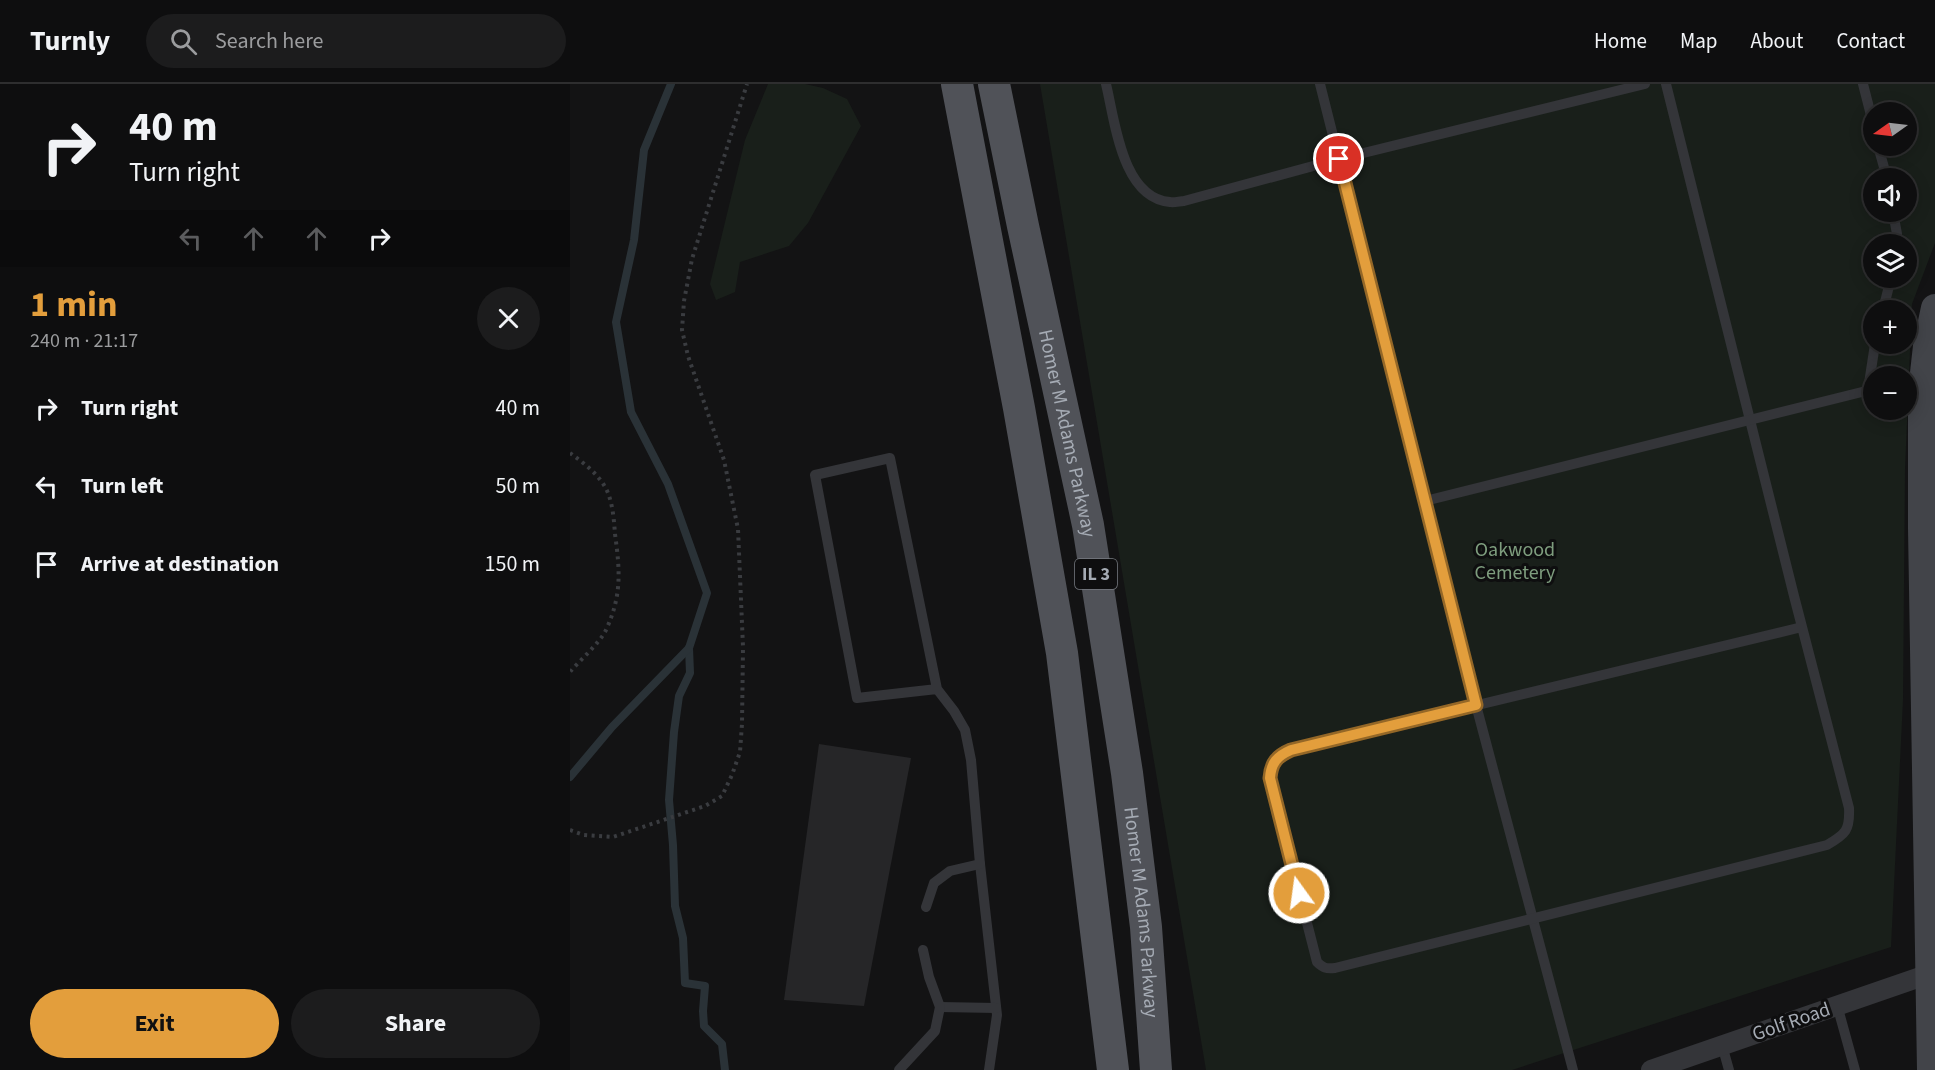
<!DOCTYPE html>
<html lang="en">
<head>
<meta charset="utf-8">
<style>
	:root { --surface:#0e0e0f; --page:#1c1c1d; --text:#f1f3f6; --muted:#9b9c9e; --line:#2e2e2f; --accent:#e39e3c }
	body { margin:0; font-family:"Source Sans 3",sans-serif; background:var(--page); color:var(--text); height:100vh; display:flex; flex-direction:column; font-size:22px; white-space:nowrap }
	* { box-sizing:border-box; margin:0 }
	p { font-size:20px; color:var(--muted) }
	.icon { flex:none; width:33px; height:33px; fill:none; stroke:currentColor; stroke-width:2; stroke-linecap:round; stroke-linejoin:round }
	.map { position:relative; flex:1; overflow:hidden }
	.details { display:flex; flex-direction:column; background:var(--surface); width:570px }
	.details>* { flex:none }
	.guide { background:#0e0e0f; color:var(--text); overflow:hidden }
	.needle { width:39px; rotate:256deg }
	.tools { position:absolute; left:1293px; top:18px; display:grid; gap:12px }
	.tools a { display:grid; place-items:center; width:54px; height:54px; border-radius:50%; background:var(--surface); box-shadow:0 3px 15px #0003,0 0 0 2px var(--line); font-size:30px }
	.pin { position:absolute; display:grid; place-items:center; width:51px; height:51px; color:#fff; margin:-26px; border:3px solid #fff; border-radius:50%; box-shadow:0 2px 6px #0007 }
	.me { position:absolute; width:66px; margin:-33px; rotate:346deg; stroke-linejoin:round; filter:drop-shadow(0 0 4px #0008) }
	.turn { display:flex; align-items:center; gap:21px; height:126px; padding:0 30px; font-size:27px }
	.turn .icon { width:78px; height:78px; stroke-width:2.5 }
	.turn b { display:block; font-size:42px; line-height:51px }
	.lanes { display:flex; align-items:center; height:57px; padding:0 30px; background:#0003; justify-content:center; gap:30px; direction:ltr }
	.lanes .off { opacity:.35 }
	.round { display:grid; place-items:center; flex:none; width:63px; height:63px; border-radius:32px; background:var(--page) }
	.headline { display:flex; align-items:center; justify-content:space-between; height:102px; padding:0 30px }
	h1 { font-size:36px; font-weight:700; line-height:45px; color:var(--accent) }
	.action { display:flex; gap:12px; margin-top:auto; padding:12px 30px }
	.action a { flex:1; height:69px; border-radius:36px; background:var(--accent); color:#111; font-size:24px; font-weight:700; line-height:69px; text-align:center }
	.action a+a { background:var(--page); color:var(--text) }
	ul { padding:0; list-style:none }
	li { display:flex; align-items:center; gap:18px; height:78px; padding:0 30px }
	li div { flex:1 }
	li b { display:block; font-size:22px }
	li em { font-style:normal }
	header { display:flex; align-items:center; gap:36px; box-sizing:border-box; height:84px; padding:0 30px; background:var(--surface); border-bottom:2px solid var(--line) }
	header strong { font-size:28px }
	nav { display:flex; gap:33px; margin-inline-start:auto; font-size:21px }
	.search { width:420px; height:54px; background:var(--page); display:flex; align-items:center; gap:15px; box-sizing:border-box; padding:0 21px; border-radius:33px; color:var(--muted); font-size:22px }
	main { display:flex; flex:1; min-height:0 }
	.map>svg:first-child { display:block }
	.green { fill:#191f1a; fill-rule:evenodd }
	.lines { fill:none; stroke-linecap:round; stroke-linejoin:round }
	.stream { stroke:#2a3237; stroke-width:8 }
	.building { fill:#262628 }
	.path { stroke:#3a3c40; stroke-width:4; stroke-dasharray:3 4.5; stroke-linecap:butt }
	.lane { stroke:#343539; stroke-width:10 }
	.street { stroke:#343539; stroke-width:20 }
	.secondary { stroke:#424449; stroke-width:28 }
	.primary { stroke:#505258; stroke-width:32 }
	.route-casing { stroke:#946727; stroke-width:15 }
	.route { stroke:#e39e3c; stroke-width:10 }
	.labels { text-anchor:middle; stroke-width:6; stroke-linejoin:round; paint-order:stroke }
	.shield { fill:#0e0e0f; stroke:#787c82; stroke-width:1.5 }
	.shield-label { font-size:18px; font-weight:bold; fill:#a5abb4 }
	.street-label { font-size:20px; fill:#a5abb4; stroke:#0e0e0f }
	.park-label { font-size:20px; fill:#7e9d7e; stroke:#0e0e0f }
</style>
</head>
<body>
<header>
<strong>Turnly</strong>
<div class="search"><svg class="icon" aria-label="search" viewBox="0 0 24 24"><circle cx="10" cy="10" r="6"/><path d="M15 15l6 6"/></svg>Search here</div>
<nav><a>Home</a><a>Map</a><a>About</a><a>Contact</a></nav>
</header>
<main>
<section class="details">
<div class="guide">
<div class="turn"><svg class="icon" aria-label="right" viewBox="0 0 24 24"><path d="M7 20v-9h11M14 6l5 5-5 5"/></svg><div><b>40 m</b>Turn right</div></div>
<div class="lanes"><svg class="icon off" aria-label="left" viewBox="0 0 24 24"><path d="M17 20v-9H6M10 6l-5 5 5 5"/></svg><svg class="icon off" aria-label="ahead" viewBox="0 0 24 24"><path d="M12 20V5M6 11l6-6 6 6"/></svg><svg class="icon off" aria-label="ahead" viewBox="0 0 24 24"><path d="M12 20V5M6 11l6-6 6 6"/></svg><svg class="icon" aria-label="right" viewBox="0 0 24 24"><path d="M7 20v-9h11M14 6l5 5-5 5"/></svg></div>
</div>
<div class="headline"><div><h1>1 min</h1><p>240 m · 21:17</p></div><a class="round"><svg class="icon" aria-label="close" viewBox="0 0 24 24"><path d="M6 6l12 12M18 6L6 18"/></svg></a></div>
<ul>
<li><svg class="icon" aria-label="right" viewBox="0 0 24 24"><path d="M7 20v-9h11M14 6l5 5-5 5"/></svg><div><b>Turn right</b></div><em>40 m</em></li>
<li><svg class="icon" aria-label="left" viewBox="0 0 24 24"><path d="M17 20v-9H6M10 6l-5 5 5 5"/></svg><div><b>Turn left</b></div><em>50 m</em></li>
<li><svg class="icon" aria-label="arrive" viewBox="0 0 24 24"><path d="M6 21V4h12l-3 4 3 4H6"/></svg><div><b>Arrive at destination</b></div><em>150 m</em></li>
</ul>
<div class="action"><a>Exit</a><a>Share</a></div>
</section>
<div class="map">
<svg width="1365" height="986" viewBox="0 0 1365 986">
	<rect width="100%" height="100%" fill="#131314"/>
	<g class="green">
		<path d="M198,0h37l18,4 24,11 14,27 -53,97 -19,23 -49,16 -5,30 -19,8 -6,-16 35,-144z"/>
		<path d="M470,0h895v159l-23,61 -7,165 -2,231 -12,247 -379,123h-306zM1304,28h32v34h-32zM1304,94h32v34h-32zM1304,160h32v34h-32zM1304,226h32v34h-32zM1304,292h32v34h-32z"/>
	</g>
	<g class="lines">
		<g class="stream">
			<path d="M119,564l1,25 -11,23 -5,36 -5,68 4,45 2,61 8,32 2,45 20,3 -2,25 1,15 18,18 3,26"/>
			<path d="M0,693l42,-50 77,-79 18,-55 -39,-109 -37,-72 -15,-90 18,-82 10,-90 27,-66"/>
		</g>
	</g>
	<path class="building" d="M249,660l92,14 -47,248 -80,-6z"/>
	<g class="lines">
		<g class="path">
			<path d="M0,369c15,11 31,23 38,40 5,13 6,28 7,41 5,37 7,61 -9,96 -7,14 -26,30 -36,42"/>
			<path d="M0,746l14,5 29,2 92,-31 17,-10 10,-21 8,-23 2,-28 1,-77 -5,-118 -14,-69 -36,-104 -6,-26 2,-29 8,-42 55,-175"/>
		</g>
		<g class="lane">
			<path d="M536,0c9,37 16,114 64,118 4,1 10,-1 14,-1l155,-42 306,-75"/>
			<path d="M750,0l156,621 97,365"/>
			<path d="M1096,0l128,512 55,212c1,22 -3,26 -22,37l-492,123c-9,1 -12,0 -18,-6l-47,-184c1,-15 7,-22 21,-28l511,-123"/>
			<path d="M1293,0l11,43"/>
			<path d="M1308,62l9,32"/>
			<path d="M1323,128l4,22 -2,10"/>
			<path d="M1313,226l8,-32"/>
			<path d="M1298,306l7,-46"/>
			<path d="M855,417l449,-112"/>
			<path d="M410,780l17,151 -8,55"/>
			<path d="M356,823l8,-24 16,-12 30,-7 -9,-104 -6,-30 -11,-19 -17,-22 -80,9 -42,-223 75,-17 47,231"/>
			<path d="M1267,921l18,65"/>
			<path d="M370,923l56,1"/>
			<path d="M1152,961l7,25"/>
			<path d="M329,986l36,-39 5,-24 -11,-30 -6,-27"/>
		</g>
		<path class="street" d="M1081,986l284,-98"/>
		<path class="secondary" d="M1361,986l-9,-542v-137l5,-45 8,-38"/>
		<g class="primary">
			<path d="M387,0l62,324 43,245 51,417"/>
			<path id="s1" d="M424,0l29,142 65,299 39,248 19,154 10,143"/>
		</g>
	</g>
	<g class="lines">
		<defs>
			<path id="route" d="M729,809l-29,-115c1,-15 7,-22 21,-28l185,-45 -137,-546"/>
		</defs>
		<use href="#route" class="route-casing"/>
		<use href="#route" class="route"/>
	</g>
	<g class="labels">
		<rect class="shield" x="505" y="475" width="42" height="30" rx="4.5"/>
		<g class="shield-label">
			<text x="526" y="496">IL 3</text>
		</g>
		<g class="street-label">
			<text dy="7" stroke="none"><textPath href="#s1" startOffset="357">Homer M Adams Parkway</textPath></text>
			<text dy="7" stroke="none"><textPath href="#s1" startOffset="842">Homer M Adams Parkway</textPath></text>
			<text transform="translate(1221 937) rotate(-19)" y="7">Golf Road</text>
		</g>
		<g class="park-label">
			<text x="945" y="472">Oakwood<tspan x="945" dy="23">Cemetery</tspan></text>
		</g>
	</g>
</svg>
<div class="tools">
<a><svg class="needle" viewBox="-14 -14 28 28"><path d="M0-13l5 13h-10z" fill="#e53935"/><path d="M0 13l5-13h-10z" fill="#9b9c9e"/></svg></a>
<a><svg class="icon" aria-label="sound" viewBox="0 0 24 24"><path d="M4 9h4l5-4v14l-5-4H4zM17 9q2 3 0 6"/></svg></a>
<a><svg class="icon" aria-label="layers" viewBox="0 0 24 24"><path d="M12 4l9 5-9 5-9-5zM3 14l9 5 9-5"/></svg></a>
<a>+</a>
<a>−</a>
</div>
<div class="pin" style="left:769px;top:75px;background:#d93025"><svg class="icon" aria-label="arrive" viewBox="0 0 24 24"><path d="M6 21V4h12l-3 4 3 4H6"/></svg></div>
<svg class="me" style="left:729px;top:809px" viewBox="-20 -20 40 40"><circle r="17" fill="#e39e3c" stroke="#fff" stroke-width="3"/><path d="M0-11L8 9 0 5-8 9z" fill="#fff"/></svg>
</div>
</main>
</body>
</html>
